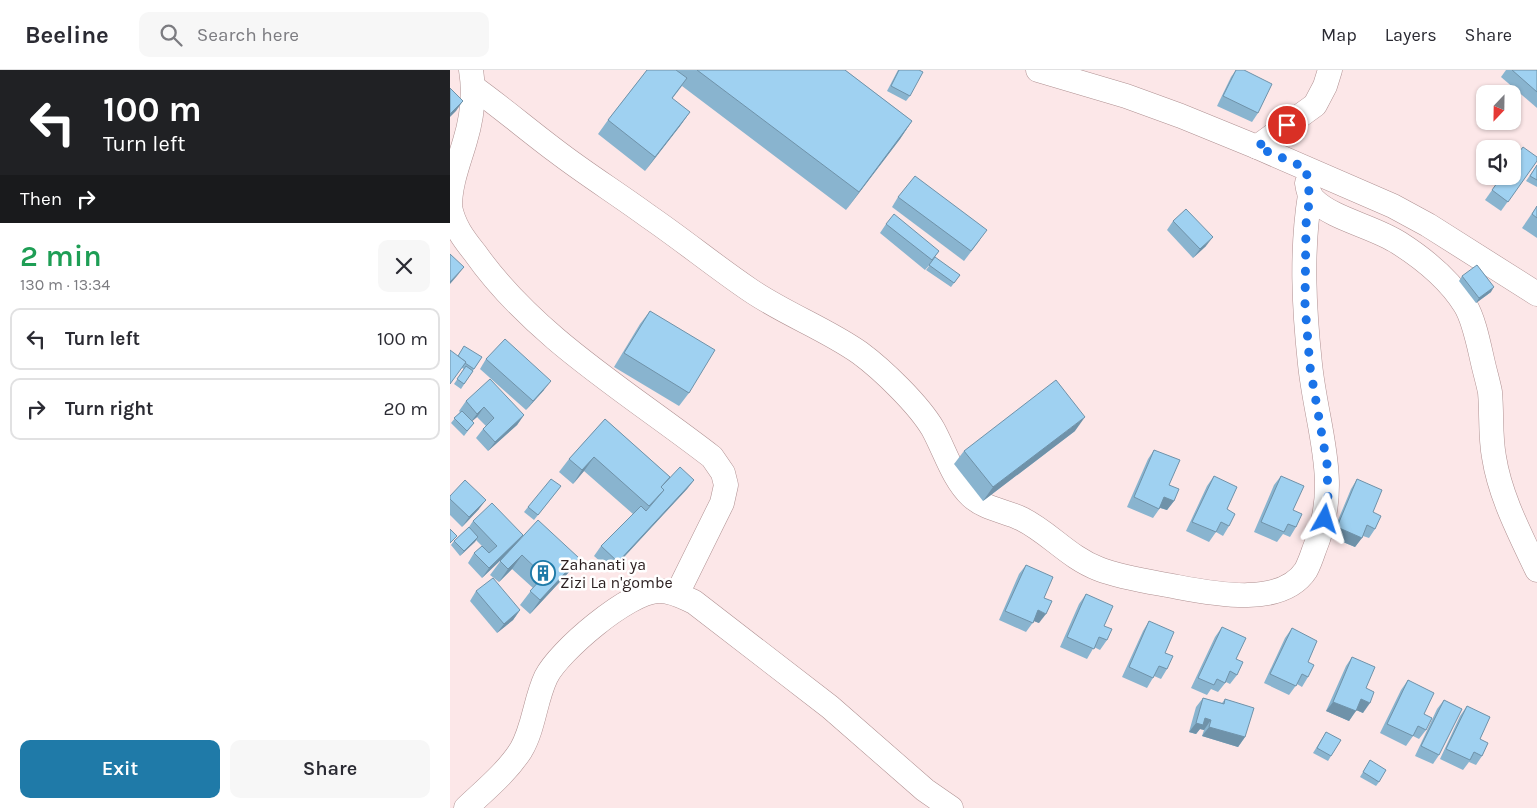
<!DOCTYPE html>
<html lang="en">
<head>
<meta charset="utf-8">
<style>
	:root { --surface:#fff; --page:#f7f7f7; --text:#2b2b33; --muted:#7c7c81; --line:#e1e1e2; --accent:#1f7aa8 }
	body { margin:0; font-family:Karla,sans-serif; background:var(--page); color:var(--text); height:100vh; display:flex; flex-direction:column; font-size:19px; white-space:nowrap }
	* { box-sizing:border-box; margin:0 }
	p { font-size:16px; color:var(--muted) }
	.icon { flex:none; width:28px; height:28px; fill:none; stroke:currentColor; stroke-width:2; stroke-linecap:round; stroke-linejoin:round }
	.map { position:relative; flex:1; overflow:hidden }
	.drawer { display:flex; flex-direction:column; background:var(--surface); width:450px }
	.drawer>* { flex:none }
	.guide { background:#202124; color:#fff; overflow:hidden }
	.needle { width:32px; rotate:202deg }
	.tools { position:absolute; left:1026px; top:15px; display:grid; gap:10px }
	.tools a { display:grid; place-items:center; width:45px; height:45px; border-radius:10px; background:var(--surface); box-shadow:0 1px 4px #0004; font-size:25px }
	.pin { position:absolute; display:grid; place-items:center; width:42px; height:42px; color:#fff; margin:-21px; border:2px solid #fff; border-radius:50%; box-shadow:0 1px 5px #0007 }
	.me { position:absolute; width:55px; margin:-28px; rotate:6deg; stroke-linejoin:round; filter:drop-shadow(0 0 4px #0008) }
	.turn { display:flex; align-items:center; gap:18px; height:105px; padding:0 20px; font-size:22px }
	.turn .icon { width:65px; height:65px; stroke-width:2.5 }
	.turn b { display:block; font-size:35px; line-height:42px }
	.then { display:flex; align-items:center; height:48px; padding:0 20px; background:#0003; gap:10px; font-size:19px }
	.round { display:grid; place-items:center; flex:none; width:52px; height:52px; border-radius:10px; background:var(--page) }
	.overview { display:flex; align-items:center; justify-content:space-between; height:85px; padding:0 20px }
	h1 { font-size:30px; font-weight:600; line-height:38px; color:#1e9e55 }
	.primary-button { display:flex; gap:10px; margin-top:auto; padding:10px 20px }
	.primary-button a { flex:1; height:58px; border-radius:10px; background:var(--accent); color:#fff; font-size:20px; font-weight:600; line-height:58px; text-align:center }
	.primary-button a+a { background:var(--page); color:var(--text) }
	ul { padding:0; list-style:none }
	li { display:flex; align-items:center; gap:15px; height:62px; margin:0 10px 8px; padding:0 10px; border:2px solid var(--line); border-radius:10px }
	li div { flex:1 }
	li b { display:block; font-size:19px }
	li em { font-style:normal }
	header { display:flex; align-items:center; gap:30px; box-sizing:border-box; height:70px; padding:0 25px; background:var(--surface); border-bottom:1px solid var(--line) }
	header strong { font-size:24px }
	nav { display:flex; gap:28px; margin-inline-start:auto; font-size:18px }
	.search { width:350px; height:45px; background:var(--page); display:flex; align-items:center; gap:12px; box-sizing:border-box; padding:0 18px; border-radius:10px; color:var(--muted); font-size:19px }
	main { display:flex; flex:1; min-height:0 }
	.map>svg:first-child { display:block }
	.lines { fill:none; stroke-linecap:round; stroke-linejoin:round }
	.minor-casing { stroke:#af9091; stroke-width:25 }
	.minor { stroke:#fff; stroke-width:24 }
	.wall { fill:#89b4cf }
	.shaded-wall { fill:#6f92a9 }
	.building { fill:#9fd1f1; stroke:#6f92a9 }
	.route { stroke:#1a73e8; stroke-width:9; stroke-dasharray:0 16.2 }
	.labels { text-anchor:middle; stroke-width:5; stroke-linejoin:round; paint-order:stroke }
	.poi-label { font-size:16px; fill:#2a1e1f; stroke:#fff; text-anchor:start }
</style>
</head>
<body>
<header>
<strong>Beeline</strong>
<div class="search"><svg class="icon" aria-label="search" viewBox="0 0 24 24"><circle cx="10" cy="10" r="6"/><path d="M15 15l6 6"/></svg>Search here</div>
<nav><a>Map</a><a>Layers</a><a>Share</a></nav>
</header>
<main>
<section class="drawer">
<div class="guide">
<div class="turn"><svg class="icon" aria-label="left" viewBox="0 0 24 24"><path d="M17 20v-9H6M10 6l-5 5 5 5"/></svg><div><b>100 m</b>Turn left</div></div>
<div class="then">Then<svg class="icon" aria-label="right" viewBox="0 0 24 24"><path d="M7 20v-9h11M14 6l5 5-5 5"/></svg></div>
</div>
<div class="overview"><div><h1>2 min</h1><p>130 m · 13:34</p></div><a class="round"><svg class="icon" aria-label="close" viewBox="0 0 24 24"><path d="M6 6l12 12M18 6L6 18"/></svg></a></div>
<ul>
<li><svg class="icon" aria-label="left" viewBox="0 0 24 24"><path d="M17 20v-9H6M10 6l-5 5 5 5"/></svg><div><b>Turn left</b></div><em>100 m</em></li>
<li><svg class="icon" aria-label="right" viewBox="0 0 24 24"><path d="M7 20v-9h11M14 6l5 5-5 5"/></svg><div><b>Turn right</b></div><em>20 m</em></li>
</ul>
<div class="primary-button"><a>Exit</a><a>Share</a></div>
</section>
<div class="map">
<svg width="1087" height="738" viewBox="0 0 1087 738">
	<rect width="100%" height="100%" fill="#fce7e8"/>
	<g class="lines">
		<defs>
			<g id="minor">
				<path d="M21,0c4,24 1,48 -6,71 -6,21 -15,42 -15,66 4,19 13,31 25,46 60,85 156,141 237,204l11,16 3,12 -4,18 -45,91"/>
				<path d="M588,0l88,26 55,20 76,31 136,59 35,19 109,69"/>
				<path d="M23,17c28,20 55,43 83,64 30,23 62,43 92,65 35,24 68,51 102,74 35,24 76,39 110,63 23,17 59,52 73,76 12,22 20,50 38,67 14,13 35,15 51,23 28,14 46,38 77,50 21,8 46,12 68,16 39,7 113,25 139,-15 3,-6 6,-14 8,-20 28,-67 3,-119 -4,-186 -6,-56 -9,-113 0,-169"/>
				<path d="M807,77l58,-42 10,-19 5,-16"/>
				<path d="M857,113c1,7 2,12 7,17 19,19 61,27 85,43 25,16 50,36 66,62 9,14 14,41 18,58 2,9 5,19 7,29 2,22 0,44 4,65 6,39 26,77 43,113"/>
				<path d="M16,738c19,-18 41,-36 55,-58 13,-22 14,-50 25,-73 13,-26 82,-85 112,-86 13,-1 25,6 36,11l136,105 95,83 26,18"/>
			</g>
		</defs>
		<use href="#minor" class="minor-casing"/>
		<use href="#minor" class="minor"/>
	</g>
	<g class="wall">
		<path d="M197,0h198l67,51 -12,18 -54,71 -164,-124 -10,13 18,13 -10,14 -35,45 -47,-37 10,-14z"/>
		<path d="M448,0h21l-9,26 -4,5 -19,-10z"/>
		<path d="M786,0h8l14,43 -6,9 -35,-16 14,-29z"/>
		<path d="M1056,0h31v38l-36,-31z"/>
		<path d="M1087,91l-36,50 -16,-11 17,-24z"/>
		<path d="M1087,95v22l-11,-6z"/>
		<path d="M448,127l82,43 -16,21 -72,-54z"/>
		<path d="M1087,136v32l-15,-10z"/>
		<path d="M723,151l33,25 -13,12 -26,-28z"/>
		<path d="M436,154l53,27 -6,9 27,15 -9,12 -25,-17 7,-9 -8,9 -45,-37z"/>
		<path d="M1012,206l29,16 -15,11 -17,-22z"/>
		<path d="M200,241l39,82 -10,13 -65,-39 26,-43z"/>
		<path d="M8,285l24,2 -21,32 -7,-5 10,-15 -2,-1z"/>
		<path d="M36,289l58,31 -18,20 -46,-41z"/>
		<path d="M16,331l58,14 -7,10 -29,26 -12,-13 7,-9 3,-3 -9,-9 -5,4 2,2 -10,13 -13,-13 9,-11 -1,-1z"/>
		<path d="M155,349l65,58 24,3 -7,9 -76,82 -17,-15 7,-10 32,-32 -49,-43 -11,13 -14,-12 10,-13z"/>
		<path d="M625,361l-92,70 -29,-37 10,-13z"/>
		<path d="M704,380l15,35 5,16 -7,9 -7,-2 -7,10 -26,-11 21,-48z"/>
		<path d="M764,406l13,33 2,17 -6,10 -7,-4 -7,10 -23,-11 21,-45z"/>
		<path d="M831,406l12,34 3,17 -6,10 -7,-3 -6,8 -23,-10 20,-47z"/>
		<path d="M907,409l18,50 -6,9 -6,-2 -8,11 -24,-10 20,-48z"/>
		<path d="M111,416l-27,34 -10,-8 4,-5z"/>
		<path d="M0,426l29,13 -17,18 -12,-12z"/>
		<path d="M23,451l50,14 -3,4 59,19 -10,14 -39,42 -10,-9 13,-17 -21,-19 -13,13 -9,-7 12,-16 -20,19 -14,-15 6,-10 8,-7 -6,-6 -16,16 -9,-11 3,-4 15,-14z"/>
		<path d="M576,495l18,33 -5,25 -5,-2 -8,11 -27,-12 20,-46z"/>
		<path d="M26,521l44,19 -7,10 -16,13 -27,-32z"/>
		<path d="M636,524l18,32 3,14 -7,10 -6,-3 -7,12 -27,-12 19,-43z"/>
		<path d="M699,551l16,32 2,16 -6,10 -7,-3 -7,12 -25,-11 21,-46z"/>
		<path d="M772,557l14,32 1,16 -7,9 -4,-2 -8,10 -7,-3 -4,6 -16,-7 24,-51z"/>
		<path d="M842,558l16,49 -6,10 -5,-3 -8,11 -25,-12 21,-45z"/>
		<path d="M902,587l14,31 -3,25 -7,-3 -7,11 -23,-10 20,-45z"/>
		<path d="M958,610l16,34 2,16 -7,9 -6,-3 -7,10 -26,-13 21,-43z"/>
		<path d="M753,628l19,5 3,-4 20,38 -7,10 -36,-11 2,-6 -4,-1 -4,5 -7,-2 7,-25z"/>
		<path d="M994,630l-5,55 -6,9 -18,-8 22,-47z"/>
		<path d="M1017,636l13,33 2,17 -6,9 -7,-3 -6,8 -23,-11 20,-43z"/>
		<path d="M876,662l5,24 -3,5 -15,-8z"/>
		<path d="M920,690l9,22 -3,4 -16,-9z"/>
	</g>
	<g class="shaded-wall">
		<path d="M13,31l-7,10 -6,6v-3z"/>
		<path d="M240,42l-10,14 -35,45 10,-14z"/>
		<path d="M462,51l-12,18 -54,71 13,-18z"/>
		<path d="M763,167l-7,9 -13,12 7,-9z"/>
		<path d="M14,197l-7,9 -7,8v-2z"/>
		<path d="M1044,217l-3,5 -15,11 3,-5z"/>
		<path d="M101,311l-7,9 -18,20 7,-9z"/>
		<path d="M34,337l-7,10 -7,6 7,-9z"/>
		<path d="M74,345l-7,10 -29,26 7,-9z"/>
		<path d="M635,347l-10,14 -92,70 10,-14z"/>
		<path d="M144,387l-10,14 -11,13 9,-14z"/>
		<path d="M244,410l-7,9 -76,82 7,-9z"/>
		<path d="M714,427l10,4 -7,9 -9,-3z"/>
		<path d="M36,430l-7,9 -17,18 7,-10z"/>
		<path d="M887,457l25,11 -7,9 -24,-10z"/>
		<path d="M73,465l-7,10 -34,33 7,-10z"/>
		<path d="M28,467l-3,5 -15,14 4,-5z"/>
		<path d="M72,485l-10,14 -13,13 9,-13z"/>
		<path d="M129,488l-10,14 -39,42 10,-14z"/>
		<path d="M70,540l-7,10 -16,13 7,-9z"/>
		<path d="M588,540l8,4 -7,9 -8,-3z"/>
		<path d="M911,629l9,4 -7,10 -9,-4z"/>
		<path d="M883,632l23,9 -7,10 -23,-10z"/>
		<path d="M755,648l6,2 -7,10 -4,-1 -4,5 -7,-2 7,-9z"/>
		<path d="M759,657l36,10 -7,10 -36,-11z"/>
	</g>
	<g class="building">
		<path d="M197,0h29l11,8 -15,20 18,14 -35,45 -47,-37z"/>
		<path d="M247,0h148l67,51 -53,71z"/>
		<path d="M449,0h20l4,2 -13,24 -19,-10z"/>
		<path d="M786,0h8l28,14 -14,29 -35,-17z"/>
		<path d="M1062,0h25v22z"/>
		<path d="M0,18l13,13 -13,13z"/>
		<path d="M1073,77l14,10v4l-29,41 -16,-12 10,-14h10v-15z"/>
		<path d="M1087,95v15l-7,-4z"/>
		<path d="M465,106l72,54 -16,21 -73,-54z"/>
		<path d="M1087,136v12l-5,-4z"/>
		<path d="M736,139l27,28 -13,12 -27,-28z"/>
		<path d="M444,144l45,37 -7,9 -46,-36z"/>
		<path d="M0,184l14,13 -14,15z"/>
		<path d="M485,187l25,18 -6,8 -25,-18z"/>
		<path d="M1027,195l17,22 -15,11 -17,-22z"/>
		<path d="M200,241l65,39 -26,43 -65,-40z"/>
		<path d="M55,269l46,42 -18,20 -47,-42z"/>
		<path d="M14,276l18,11 -8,12 -9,-6 1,-1 -8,-6z"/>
		<path d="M0,280l16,12 -16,22z"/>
		<path d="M16,296l7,5 -9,13 -7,-5z"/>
		<path d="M40,309l34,36 -29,27 -12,-13 11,-11 -10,-11 -7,7 -11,-13z"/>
		<path d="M606,310l29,37 -92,70 -29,-36z"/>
		<path d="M12,341l12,12 -7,8 -13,-13z"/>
		<path d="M155,349l65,58 -9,10 3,3 -15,16 -55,-49 -12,13 -13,-11z"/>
		<path d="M704,380l26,10 -11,25 10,4 -5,12 -10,-4 -5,12 -25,-12z"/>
		<path d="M230,397l14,13 -76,82 -17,-16 40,-40 5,5 18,-21 -3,-3 3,-3z"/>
		<path d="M764,406l23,11 -10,22 8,5 -6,12 -8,-4 -5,10 -24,-10z"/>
		<path d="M831,406l23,10 -11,24 9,4 -6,13 -8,-3 -4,8 -23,-10z"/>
		<path d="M101,409l10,7 -23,29 -10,-8z"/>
		<path d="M907,409l25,11 -9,22 8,4 -6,13 -8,-4 -5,13 -25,-11z"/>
		<path d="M15,410l21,20 -17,17 -19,-18v-3z"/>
		<path d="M42,433l31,32 -34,33 -15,-15 8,-7 7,7 8,-7 -24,-25z"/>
		<path d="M88,450l41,38 -39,42 -10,-9 14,-15 -22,-21 -14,14 -8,-8z"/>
		<path d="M19,457l9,10 -14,14 -10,-10z"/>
		<path d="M0,459l7,7 -7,7z"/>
		<path d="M576,495l27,12 -9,21 8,3 -6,13 -8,-4 -5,13 -28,-12z"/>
		<path d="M43,508l27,32 -16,14 -28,-33z"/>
		<path d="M636,524l27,12 -9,20 8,3 -5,11 -8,-3 -5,12 -27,-12z"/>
		<path d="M699,551l25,11 -9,21 8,3 -6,13 -8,-3 -6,12 -24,-11z"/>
		<path d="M772,557l24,11 -10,21 7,3 -6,13 -7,-4 -5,12 -8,-4 -3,6 -16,-7z"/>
		<path d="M842,558l25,13 -9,21 6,3 -6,12 -6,-3 -6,12 -26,-12z"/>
		<path d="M902,587l23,10 -9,21 8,4 -4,11 -9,-4 -5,12 -23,-9z"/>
		<path d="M958,610l26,13 -10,21 8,4 -6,12 -8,-4 -5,10 -26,-12z"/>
		<path d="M753,628l21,6 1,-5 29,9 -9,29 -36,-10 2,-7 -6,-2 -2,7 -7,-2z"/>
		<path d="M994,630l18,9 -23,46 -18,-9z"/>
		<path d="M1017,636l23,11 -10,22 8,4 -6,13 -8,-4 -4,8 -24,-11z"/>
		<path d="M876,662l15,8 -10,16 -14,-8z"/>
		<path d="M920,690l16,10 -7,12 -16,-10z"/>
	</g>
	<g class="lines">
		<path class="route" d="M837,55l-30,22 49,21 3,24 1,4 -4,28 -1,81 5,62 17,97 1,36 -3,19"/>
	</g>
	<defs>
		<symbol id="building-ring" viewBox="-11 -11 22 22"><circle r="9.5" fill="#fff" stroke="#1f7aa8" stroke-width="1.5"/><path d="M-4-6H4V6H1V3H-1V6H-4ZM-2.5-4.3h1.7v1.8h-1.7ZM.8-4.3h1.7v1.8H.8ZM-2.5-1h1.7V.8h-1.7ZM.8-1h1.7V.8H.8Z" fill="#1f7aa8"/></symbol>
	</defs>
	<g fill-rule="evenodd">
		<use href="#building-ring" x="79" y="489" width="28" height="28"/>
	</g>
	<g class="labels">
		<g class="poi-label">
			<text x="110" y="500">Zahanati ya<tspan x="110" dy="18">Zizi La n'gombe</tspan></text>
		</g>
	</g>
</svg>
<div class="tools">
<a><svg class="needle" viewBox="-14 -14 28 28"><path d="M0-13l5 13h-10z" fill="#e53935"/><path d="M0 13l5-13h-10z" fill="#7c7c81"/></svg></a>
<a><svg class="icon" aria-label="sound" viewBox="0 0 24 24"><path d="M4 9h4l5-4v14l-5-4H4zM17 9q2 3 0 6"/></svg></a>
</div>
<div class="pin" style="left:837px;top:55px;background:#d93025"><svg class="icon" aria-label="arrive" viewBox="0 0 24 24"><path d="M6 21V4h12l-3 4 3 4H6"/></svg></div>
<svg class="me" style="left:875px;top:449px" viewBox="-20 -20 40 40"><path d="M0-17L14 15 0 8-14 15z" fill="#1a73e8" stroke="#fff" stroke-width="4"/></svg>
</div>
</main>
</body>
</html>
